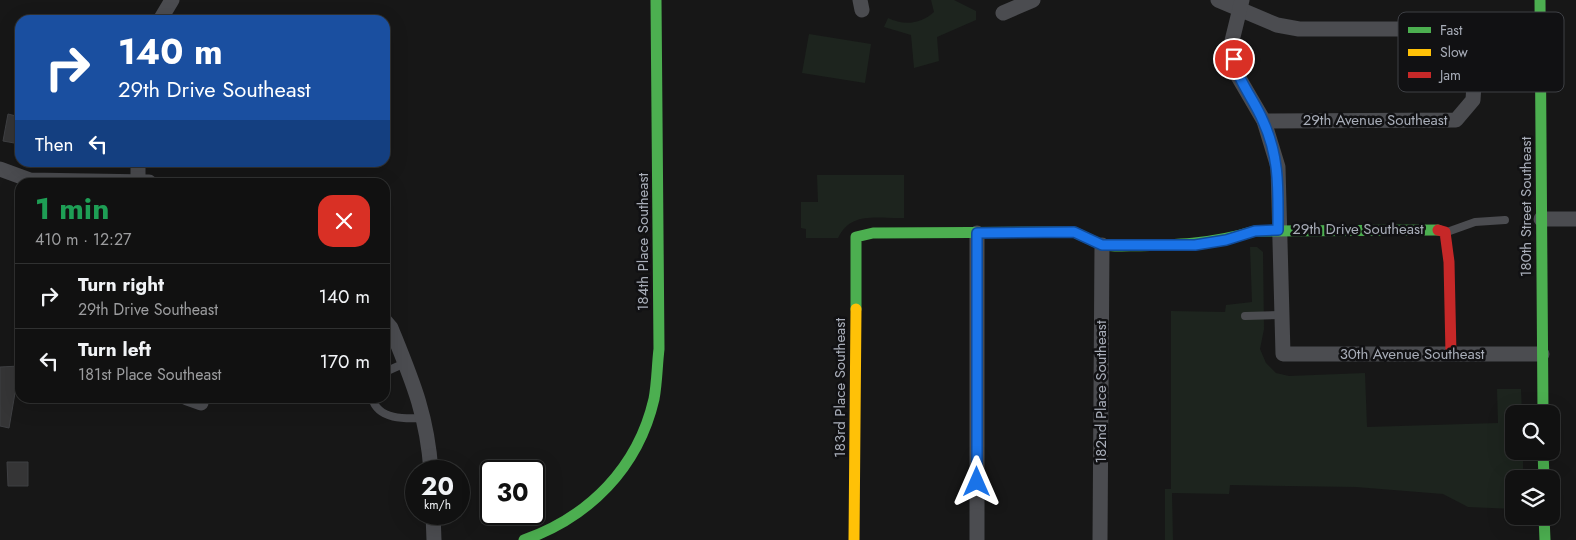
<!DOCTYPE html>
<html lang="en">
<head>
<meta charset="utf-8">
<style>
	:root { --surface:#111; --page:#1e1f1f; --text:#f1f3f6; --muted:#9c9d9f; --line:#303131 }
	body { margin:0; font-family:Jost,sans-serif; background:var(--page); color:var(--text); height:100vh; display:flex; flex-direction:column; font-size:19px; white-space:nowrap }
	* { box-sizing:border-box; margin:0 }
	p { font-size:16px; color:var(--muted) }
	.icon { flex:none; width:28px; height:28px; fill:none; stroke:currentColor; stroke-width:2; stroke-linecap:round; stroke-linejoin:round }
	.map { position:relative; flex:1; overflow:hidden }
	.sheet { position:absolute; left:15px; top:178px; width:375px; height:225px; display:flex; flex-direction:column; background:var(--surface); border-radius:15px; box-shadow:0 5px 20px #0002,0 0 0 1px var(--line) }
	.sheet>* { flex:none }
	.hud { position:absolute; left:15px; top:15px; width:375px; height:152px; border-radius:15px; box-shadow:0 5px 20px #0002,0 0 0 1px var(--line); background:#1a4fa0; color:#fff; overflow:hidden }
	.buttons { position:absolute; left:1505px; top:405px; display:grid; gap:10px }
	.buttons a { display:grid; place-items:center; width:55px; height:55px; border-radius:10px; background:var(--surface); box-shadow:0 5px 20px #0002,0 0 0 1px var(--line); font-size:25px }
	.speed { position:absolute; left:405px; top:460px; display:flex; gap:10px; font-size:25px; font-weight:700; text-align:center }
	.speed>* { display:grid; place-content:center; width:65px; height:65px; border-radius:50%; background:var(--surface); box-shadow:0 5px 20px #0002,0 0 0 1px var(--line); line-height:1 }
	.speed small { font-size:12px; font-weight:400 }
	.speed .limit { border:2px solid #111; border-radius:8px; background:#fff; color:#111 }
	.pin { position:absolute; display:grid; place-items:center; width:42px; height:42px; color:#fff; margin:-21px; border:2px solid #fff; border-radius:50%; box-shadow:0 1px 5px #0007 }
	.me { position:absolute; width:55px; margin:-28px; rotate:0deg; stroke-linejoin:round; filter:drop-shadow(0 0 4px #0008) }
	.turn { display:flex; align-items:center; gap:18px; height:105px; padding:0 20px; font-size:22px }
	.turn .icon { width:65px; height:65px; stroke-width:2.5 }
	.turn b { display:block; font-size:35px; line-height:42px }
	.then { display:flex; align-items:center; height:48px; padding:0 20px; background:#0003; gap:10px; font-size:19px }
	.round { display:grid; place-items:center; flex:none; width:52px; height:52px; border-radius:15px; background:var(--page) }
	.head { display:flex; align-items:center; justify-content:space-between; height:85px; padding:0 20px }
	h1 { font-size:30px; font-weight:700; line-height:38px; color:#1e9e55 }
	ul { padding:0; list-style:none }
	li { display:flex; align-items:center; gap:15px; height:65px; padding:0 20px; border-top:1px solid var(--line) }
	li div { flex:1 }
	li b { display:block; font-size:19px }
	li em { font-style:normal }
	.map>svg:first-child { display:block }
	.green { fill:#1d241e }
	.building { fill:#353536; stroke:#3f4043 }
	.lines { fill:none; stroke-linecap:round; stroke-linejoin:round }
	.lane { stroke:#4b4c50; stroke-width:8 }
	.street { stroke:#4b4c50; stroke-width:15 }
	.fast { stroke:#4caf50; stroke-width:11 }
	.slow { stroke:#ffc107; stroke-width:11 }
	.jam { stroke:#c62828; stroke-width:11 }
	.route-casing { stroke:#114b97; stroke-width:12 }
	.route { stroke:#1a73e8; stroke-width:9 }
	.labels { text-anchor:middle; stroke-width:5; stroke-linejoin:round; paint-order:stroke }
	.street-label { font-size:15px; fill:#a8adb8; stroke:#111113 }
	.key { fill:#111113; stroke:#3e4045; stroke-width:1 }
	.key-label { font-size:14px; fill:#a8adb8 }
</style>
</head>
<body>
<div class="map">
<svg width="1576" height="540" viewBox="0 0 1576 540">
	<rect width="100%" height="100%" fill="#171717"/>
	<g class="green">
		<path d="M931,0h23l22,11v9l-39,17 2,24 -25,7 -3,-33 -27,-8 4,-9c16,8 33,6 46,-6z"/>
		<path d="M1445,12l74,9 2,49 -42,-2c-2,-36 1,-39 -35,-50z"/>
		<path d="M809,34l62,10 -6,39 -63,-10z"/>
		<path d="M817,175h87v43c-25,1 -53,-8 -66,20h-32v-9l-5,-1v-26h17z"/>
		<path d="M1250,247h7l6,5 1,77 -4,20 6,14 10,10 13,3 76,-3 2,54 131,-4 -1,-34h24l1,25h-8v37h9v28h-9v30l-46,-2 -25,-13 -87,-7 -126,-2 -1,9 -57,-1 1,47h-8v-51h6v-178l54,1 1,-7 26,-3z"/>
	</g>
	<g class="building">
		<path d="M8,114l12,3v27l-17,-3z"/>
		<path d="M20,366v27h-5l-6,35 -9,-2v-59z"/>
		<path d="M7,462h21v24h-20z"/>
	</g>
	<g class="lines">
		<g class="lane">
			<path d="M1447,232l28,-10 30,-2"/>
			<path d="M1245,316l36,-1"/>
			<path d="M385,372l20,-9"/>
			<path d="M372,398c6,22 33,21 52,20"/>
		</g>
		<g class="street">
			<path d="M860,0l2,10"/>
			<path d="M1218,0l59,25 22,4h136l21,1 12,6 7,32 -2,32 -17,20 -192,1"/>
			<path d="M1242,0l-11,45 5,28 28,48 14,46 5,187h259"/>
			<path d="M1003,13l30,-13"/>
			<path d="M160,20l12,-20"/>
			<path d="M0,169l30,11 119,2"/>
			<path d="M138,182v-20"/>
			<path d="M1541,219h35"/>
			<path d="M385,321l6,7c21,52 36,86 40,143"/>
			<path d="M187,398l14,5"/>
			<path d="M433,514l1,26"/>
			<path d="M977,540v-307"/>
			<path d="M1100,540l2,-295"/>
		</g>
		<g class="fast">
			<path d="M1540,0l3,414"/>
			<path d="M856,309v-72l17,-4 201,-1 28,13 13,1c51,-1 91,0 140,-15l183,-1"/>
			<path d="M1543,451l1,28"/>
			<path d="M1544,516l1,24"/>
			<path d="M524,540c65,-23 114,-72 130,-141 3,-16 3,-33 5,-50l-3,-349"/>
		</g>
		<path class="slow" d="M854,540l2,-231"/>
		<path class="jam" d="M1438,230l7,2 4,30 2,92"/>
	</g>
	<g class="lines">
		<defs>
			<path id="route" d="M977,482v-249l97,-1 28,13h93l31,-5 29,-9 23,-1c0,-40 2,-72 -15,-109 -9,-22 -25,-39 -29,-62"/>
		</defs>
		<use href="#route" class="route-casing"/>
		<use href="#route" class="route"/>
	</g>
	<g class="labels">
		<g class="street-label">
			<text x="1375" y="125">29th Avenue Southeast</text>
			<text transform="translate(1526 207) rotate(-90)" y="5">180th Street Southeast</text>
			<text x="1358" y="234">29th Drive Southeast</text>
			<text transform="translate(643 242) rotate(-90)" y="5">184th Place Southeast</text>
			<text x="1412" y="359">30th Avenue Southeast</text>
			<text transform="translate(840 388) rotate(-90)" y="5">183rd Place Southeast</text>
			<text transform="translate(1101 392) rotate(-90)" y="5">182nd Place Southeast</text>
		</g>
	</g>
	<rect x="1398" y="12" width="166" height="80" rx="8" class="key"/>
	<rect x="1408" y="27" width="23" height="6" fill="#4caf50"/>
	<rect x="1408" y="49" width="23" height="7" fill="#ffc107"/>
	<rect x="1408" y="72" width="23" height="6" fill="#c62828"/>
	<g class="key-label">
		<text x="1440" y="35">Fast</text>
		<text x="1440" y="57">Slow</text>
		<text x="1440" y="80">Jam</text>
	</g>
</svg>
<div class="buttons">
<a><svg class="icon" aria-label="search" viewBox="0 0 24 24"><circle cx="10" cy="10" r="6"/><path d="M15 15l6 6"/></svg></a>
<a><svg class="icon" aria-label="layers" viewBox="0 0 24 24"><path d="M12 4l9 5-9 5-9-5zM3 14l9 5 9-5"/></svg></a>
</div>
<div class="speed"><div>20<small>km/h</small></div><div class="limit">30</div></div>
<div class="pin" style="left:1234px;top:59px;background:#d93025"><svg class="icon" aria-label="arrive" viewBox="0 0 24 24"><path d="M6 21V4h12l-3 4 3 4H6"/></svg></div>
<svg class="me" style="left:977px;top:482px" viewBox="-20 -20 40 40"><path d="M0-17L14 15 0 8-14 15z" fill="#1a73e8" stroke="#fff" stroke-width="4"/></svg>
<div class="hud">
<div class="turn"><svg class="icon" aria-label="right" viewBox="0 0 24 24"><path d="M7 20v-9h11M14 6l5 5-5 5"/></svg><div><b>140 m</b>29th Drive Southeast</div></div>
<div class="then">Then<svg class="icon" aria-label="left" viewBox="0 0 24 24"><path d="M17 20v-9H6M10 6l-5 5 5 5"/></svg></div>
</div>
<section class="sheet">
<div class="head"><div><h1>1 min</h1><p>410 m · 12:27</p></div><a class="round" style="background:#d93025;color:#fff"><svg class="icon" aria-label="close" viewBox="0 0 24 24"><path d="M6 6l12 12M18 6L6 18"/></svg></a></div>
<ul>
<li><svg class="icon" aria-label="right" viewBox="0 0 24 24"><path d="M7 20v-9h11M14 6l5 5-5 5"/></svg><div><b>Turn right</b><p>29th Drive Southeast</p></div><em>140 m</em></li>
<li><svg class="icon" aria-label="left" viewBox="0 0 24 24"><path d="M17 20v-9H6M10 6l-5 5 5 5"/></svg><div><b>Turn left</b><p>181st Place Southeast</p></div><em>170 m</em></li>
</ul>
</section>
</div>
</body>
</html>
